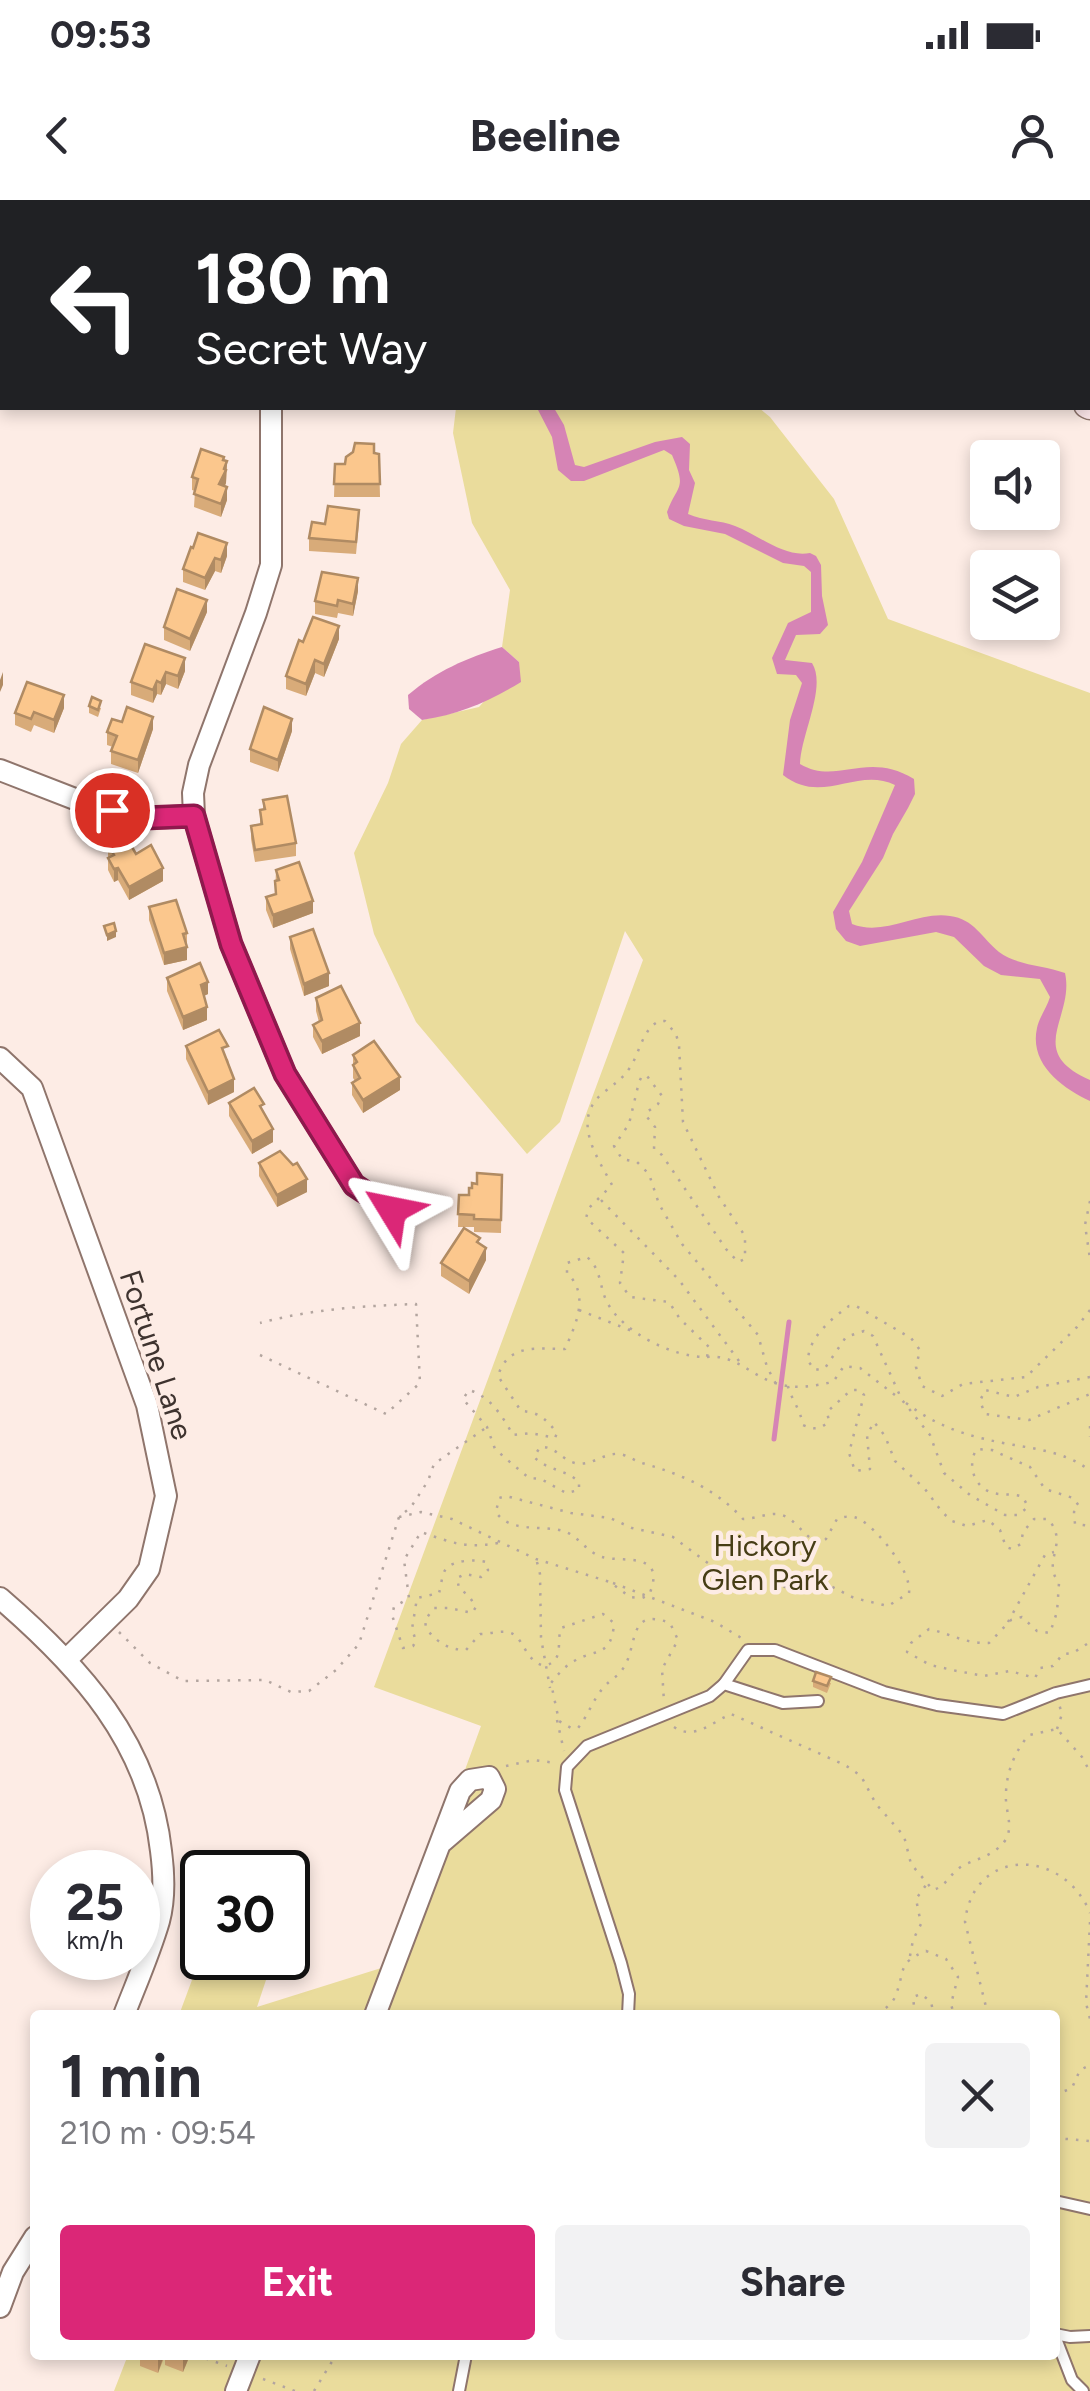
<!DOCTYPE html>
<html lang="en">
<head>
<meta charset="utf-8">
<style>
	:root { --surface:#fff; --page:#f2f2f3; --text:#2b2b33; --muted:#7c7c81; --accent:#db2777 }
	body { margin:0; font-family:Figtree,sans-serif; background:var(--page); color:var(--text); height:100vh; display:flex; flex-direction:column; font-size:38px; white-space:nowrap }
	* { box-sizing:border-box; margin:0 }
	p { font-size:32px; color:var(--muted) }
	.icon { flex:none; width:55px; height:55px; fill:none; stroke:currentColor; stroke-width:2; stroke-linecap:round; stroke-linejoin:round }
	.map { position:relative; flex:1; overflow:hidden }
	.panel { position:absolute; left:30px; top:1810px; width:1030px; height:350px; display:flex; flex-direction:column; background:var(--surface); border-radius:10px; box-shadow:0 5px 15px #0003 }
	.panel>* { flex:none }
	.guide { position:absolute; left:0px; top:0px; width:1090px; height:210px; box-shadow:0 5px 15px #0003; background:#202124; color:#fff; overflow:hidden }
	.buttons { position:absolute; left:970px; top:240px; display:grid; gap:20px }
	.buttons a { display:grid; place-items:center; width:90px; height:90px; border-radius:10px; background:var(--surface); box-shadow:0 5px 15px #0003; font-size:50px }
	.speed { position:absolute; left:30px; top:1650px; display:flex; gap:20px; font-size:50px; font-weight:700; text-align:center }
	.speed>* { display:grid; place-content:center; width:130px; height:130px; border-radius:50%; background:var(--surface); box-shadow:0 5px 15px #0003; line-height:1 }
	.speed small { font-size:25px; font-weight:400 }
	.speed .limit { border:5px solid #111; border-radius:15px; background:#fff; color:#111 }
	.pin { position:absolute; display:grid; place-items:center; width:85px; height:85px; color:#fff; margin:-42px; border:5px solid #fff; border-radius:50%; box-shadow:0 2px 10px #0007 }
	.me { position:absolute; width:110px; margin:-55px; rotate:305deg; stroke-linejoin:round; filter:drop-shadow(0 0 8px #0008) }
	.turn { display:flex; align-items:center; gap:35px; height:210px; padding:0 30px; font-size:45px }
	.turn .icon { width:130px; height:130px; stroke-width:2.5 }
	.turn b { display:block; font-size:70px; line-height:85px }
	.round { display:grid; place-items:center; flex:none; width:105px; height:105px; border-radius:10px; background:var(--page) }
	.headline { display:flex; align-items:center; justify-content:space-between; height:170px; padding:0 30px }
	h1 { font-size:60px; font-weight:700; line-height:75px }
	.primary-button { display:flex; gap:20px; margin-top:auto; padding:20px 30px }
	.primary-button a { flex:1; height:115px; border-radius:10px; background:var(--accent); color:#fff; font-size:40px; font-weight:700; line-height:115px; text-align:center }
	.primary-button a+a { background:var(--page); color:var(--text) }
	.status { display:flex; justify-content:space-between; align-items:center; height:70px; padding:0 50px; background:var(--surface); direction:ltr }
	.status svg { height:28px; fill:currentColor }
	header { display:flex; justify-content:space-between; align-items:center; height:130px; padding:0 30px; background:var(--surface); font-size:45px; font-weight:700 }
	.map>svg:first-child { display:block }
	.green { fill:#eadc9c }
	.water { fill:#d684b5 }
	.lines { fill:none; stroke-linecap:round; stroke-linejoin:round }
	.stream { stroke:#d684b5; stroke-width:5 }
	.lane-casing { stroke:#8f756c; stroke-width:14 }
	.street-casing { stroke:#8f756c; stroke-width:24 }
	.secondary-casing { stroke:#8f756c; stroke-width:31 }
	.path { stroke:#b3a59f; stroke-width:2.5; stroke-dasharray:2.5 8; stroke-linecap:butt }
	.lane { stroke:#fff; stroke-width:10 }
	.street { stroke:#fff; stroke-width:20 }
	.secondary { stroke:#fee8eb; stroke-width:28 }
	.wall { fill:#d8ab79 }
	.shaded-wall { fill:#b08b63 }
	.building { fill:#fbc78d; stroke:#b08b63; stroke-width:2.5 }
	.route-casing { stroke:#8e194d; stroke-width:25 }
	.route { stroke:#db2777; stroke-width:18 }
	.labels { text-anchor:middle; stroke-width:9; stroke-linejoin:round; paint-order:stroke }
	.street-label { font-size:30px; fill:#3e332f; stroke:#fdece5 }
	.park-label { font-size:30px; fill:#463d15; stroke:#fdece5 }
</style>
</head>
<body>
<div class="status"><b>09:53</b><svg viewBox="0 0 49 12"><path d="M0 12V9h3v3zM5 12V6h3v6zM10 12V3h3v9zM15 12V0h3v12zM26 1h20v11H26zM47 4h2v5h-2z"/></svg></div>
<header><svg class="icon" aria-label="back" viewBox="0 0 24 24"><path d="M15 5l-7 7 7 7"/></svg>Beeline<svg class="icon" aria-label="person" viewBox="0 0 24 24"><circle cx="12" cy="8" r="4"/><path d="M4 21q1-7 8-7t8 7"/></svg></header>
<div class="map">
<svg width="1090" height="2191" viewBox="0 0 1090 2191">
	<rect width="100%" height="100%" fill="#fdece5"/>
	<path class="green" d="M456,208h303l11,9 64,82 54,120 202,74v1698h-976l14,-36h927v-340h-876l23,-62v5h40l28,10 -13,39 137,-43 87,-238 -107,-39 269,-727 -18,-29 -65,191 -33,32 -111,-132 -42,-88 -20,-81 34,-70 13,-39 21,-24 57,-13 40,-45 -17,-15 8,-57 -38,-67 -19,-90z"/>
	<g class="water">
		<path d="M537,208h17l10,17 11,40 9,2 71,-25 27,-5 8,7 -1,26 6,13 -7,31c16,7 32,6 47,12 24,9 49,32 75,27l6,3 5,9 1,31 6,29 -8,9 -24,1 -11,25 27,3c15,24 -11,71 -12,101 37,22 66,-14 114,15l1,15 -7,14 -15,26 -10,24 -34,53 3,13c33,13 64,-13 98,-8 24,3 32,22 49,36 19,14 45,13 66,21 10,45 -41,78 25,107v21c-28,-13 -61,-37 -53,-73 2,-10 10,-21 13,-31l-10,-18 -39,-4 -17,-9 -30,-29 -18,-5 -76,14 -14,-5 -10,-12 -3,-17 29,-50 33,-77c-38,-19 -73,21 -112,-10l7,-55 12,-37 -6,-8 -19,-1 -5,-16 16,-35 23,-11v-40l-7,-6 -21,-3 -58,-29 -41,-8 -15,-7 -2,-7c11,-29 20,-22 5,-57l-8,-5 -80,31h-13l-13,-11 -6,-33z"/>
		<path d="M502,447l17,15 2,20c-33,20 -61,32 -99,38l-13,-11 -1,-14c28,-24 59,-37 94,-48z"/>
	</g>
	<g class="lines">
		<path class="stream" d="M774,1239l15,-117"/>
		<defs>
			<g id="lane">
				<path d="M724,1484l24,-34h27l109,42 53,13 66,9 53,-21 34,-8"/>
				<path d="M628,1815l1,-21 -8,-31 -56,-173 2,-23 20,-21 123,-50 14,-12 59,19 35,-2"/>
				<path d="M1055,2001l35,8"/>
				<path d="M1055,2134l15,3 20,-1"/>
				<path d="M1055,2136l17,44 11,11"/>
				<path d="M459,2191l7,-36"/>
			</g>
			<g id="street">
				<path d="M39,2l1,-2"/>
				<path d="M271,208v157l-15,48 -57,152 -6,28 1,23 37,128 54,130 69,111 38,25"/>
				<path d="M0,570l80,31 65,17 49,-2"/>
				<path d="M0,858l32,30 115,317 19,91 -17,73 -21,30 -61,60"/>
				<path d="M0,1398c80,69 149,144 161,253 3,23 4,48 -2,70 -9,31 -23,63 -35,94"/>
				<path d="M375,1815l85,-224 10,-11 19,-3 6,12 -4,11 -50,43"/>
				<path d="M0,2107l13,-35 22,-35"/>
				<path d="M236,2191l14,-36"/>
			</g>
			<g id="secondary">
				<path d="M0,74l2,1"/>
				<path d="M1088,204l2,1"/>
			</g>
		</defs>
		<use href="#lane" class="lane-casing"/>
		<use href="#street" class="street-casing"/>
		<use href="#secondary" class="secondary-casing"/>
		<g class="path">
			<path d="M601,1000l78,80 60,81"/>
			<path d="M1090,1001l-5,24 5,34"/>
			<path d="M579,1110l58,23"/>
			<path d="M1090,1110l-13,17 -51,50 -63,7 -21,12 -20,-10 -6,-19 4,-17 -9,-12 -55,-32h-7c-18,13 -41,32 -41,55l7,9 10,-2 21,-31 18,-6 9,5 29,64 28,35 14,38 26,22 35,20h13l10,-8 -5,-10c-10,-4 -23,-1 -33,-5 -17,-7 -23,-29 -13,-43l15,1 38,17 15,22 28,9 6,8 -5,6 1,12 15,2"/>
			<path d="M260,1155l126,59 34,-31 -4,-79c-53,2 -104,5 -156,19"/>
			<path d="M707,1157c28,-3 43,18 68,26 20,7 38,3 58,-1l11,-16 16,2 40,31"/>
			<path d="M1090,1177l-52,10 -24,10 -29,-7 -5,11 5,13 44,6 61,-26"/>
			<path d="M788,1186c2,11 12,22 15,39 11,5 17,5 26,-4l-2,-9 24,-22h9l4,5 -15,58 6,18 15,-2 -3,-34 7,-13 11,14 10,25 30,28 17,23 10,9 15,5 21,-6 12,10 6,17 6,2 9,-5 2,-12 11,-13h14c22,25 -7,41 11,64l-2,29 -7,21 -13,-2 -15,-14 -11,3 -22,23c-23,1 -38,-9 -60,-14l-18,14 -4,9 23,13 27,6 27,5 26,-5 25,7 5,-10 13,-2 10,-12 10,-1 17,-11"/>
			<path d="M906,1203c25,19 49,29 79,36 34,9 78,9 105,32"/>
			<path d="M1090,1226v11"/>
			<path d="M399,1317l22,-5 31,7 84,40 74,23 20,15 12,1 7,-3c19,-45 -27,-32 -47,-38 -16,-5 -24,-22 -39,-26 -21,-6 -54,2 -67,-19l3,-14 7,-2 65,17 39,5 22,10 41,9 56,42 63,9 25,-9 37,19 34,8 21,-13c3,-21 -30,-62 -48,-73 -9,-5 -15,-4 -24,-1l-11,20 -6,4c-17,-5 -24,-26 -42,-29 -11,-1 -23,5 -35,5 -27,-30 -62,-45 -101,-56 -7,-2 -15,-8 -22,-9 -17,-2 -28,13 -45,9 -15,-4 -19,-17 -35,-16l-6,10c14,14 32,12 45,25v8l-13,3 -25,-14 -12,-1 -18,-15 -16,-14 -8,-22 -24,-28 6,-9c21,6 34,27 44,45l18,-2 24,5 2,-5c-11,-14 -18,-21 -36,-22l-23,-35c10,-33 39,-27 67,-27 11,-25 25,-54 2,-76v-10l20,-6c14,12 12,27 19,43 14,31 67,58 101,57l2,-10 -29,-28 -11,-17 -39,-5 -10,-14 4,-30 -38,-35 3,-10 23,-23c-14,-27 -42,-65 -9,-92 11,-9 20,-14 28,-27 9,-15 12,-37 28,-45h6l11,13 3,11 4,77 36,75 26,39v23l-7,3 -12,-13 -64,-94 -8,-6 1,-22 -8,-10v-5l11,-8 4,-8 -15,-20h-5l-3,6 -10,42 -15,22 8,13 15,3 12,12 10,30 23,40 76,91 9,32 9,17"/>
			<path d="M498,1343c-33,6 -48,-1 -77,-11l-17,28 5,38 -15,9 -2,8 11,33 10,-2 3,-5 -4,-12 5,-31 22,-5c2,-6 3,-20 7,-24 7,-9 30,-10 40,-7l2,8 -7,7 -16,-3 -8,4 2,10 10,8 7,11 -4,6 -23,-5h-15l-9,12 1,8c10,14 23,22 40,22l14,-16c9,0 18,-3 27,-2 17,2 16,28 37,34 21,-5 12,-23 17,-38l42,-14 11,9c-2,34 -19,26 -38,37 -10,5 -18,14 -25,23l8,38 12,7h7c10,-12 15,-29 26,-41 6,-7 13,-10 18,-17 17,-22 4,-64 48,-47l8,17 -16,29 2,33"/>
			<path d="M537,1362l3,12 1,64 9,50"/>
			<path d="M613,1383l102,39 28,17"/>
			<path d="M1008,1422l37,-67 9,-3"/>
			<path d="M119,1432l31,31 33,18 82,-1 26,12 18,-1 27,-21 23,-26 40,-127 12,-10 17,-26 6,-17 53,-37"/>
			<path d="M557,1520l7,31"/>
			<path d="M674,1527c20,14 38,-5 57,-13l114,51 16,11 15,28 28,32 7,28 22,26c14,-4 16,-16 29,-24 11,-6 24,-8 35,-17 22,-17 7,-35 9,-57 1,-21 9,-41 23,-57l28,-6 25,28 8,15"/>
			<path d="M1057,1529l5,-15 -3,-10"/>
			<path d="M506,1566l28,-6 22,3"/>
			<path d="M1090,1722l-4,81 4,16"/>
			<path d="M910,1756l3,-16 8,-16 -5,-25 10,-14"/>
			<path d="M878,1815c6,-6 14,-11 17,-18 11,-26 1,-34 31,-46l20,8 12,18 -7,27 3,11"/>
			<path d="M915,1815l-2,-18 8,-3 10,8 3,13"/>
			<path d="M988,1815l-23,-93c8,-76 99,-74 125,-9"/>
			<path d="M1055,1863l4,7 -4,6"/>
			<path d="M1055,1895l17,-7 8,-18 10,-5"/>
			<path d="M1055,1938l35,3"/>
			<path d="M196,2155l31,11"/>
			<path d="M263,2179l32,12"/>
			<path d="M314,2191l22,-36"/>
		</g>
		<use href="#lane" class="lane"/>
		<use href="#street" class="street"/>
		<use href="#secondary" class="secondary"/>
	</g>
	<g class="wall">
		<path d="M374,253l5,1 1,43h-46l1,-33h10z"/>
		<path d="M224,260l3,1 -1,22 -1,3 2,14 -6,17 -27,-10 1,-16 -3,-1v-13z"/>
		<path d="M359,323l-3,31 -47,-3v-13l16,-14z"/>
		<path d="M191,347l36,9 -6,17 -6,-2 -10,19 -22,-8v-13z"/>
		<path d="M358,391l-5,25 -15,-3 -1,5 -22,-4v-13z"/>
		<path d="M207,412l-17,39 -26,-11v-13z"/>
		<path d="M339,439l-15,38 -9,-4 -9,23 -20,-7v-13l17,-34z"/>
		<path d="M145,444l40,27 -7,18 -12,-5 -5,11 -4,-1 -4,9 -22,-8v-13z"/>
		<path d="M89,506l12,2 -3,9 -9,-4z"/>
		<path d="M64,508l-10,25 -20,-8 -3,7 -16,-7v-12z"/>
		<path d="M122,522l31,7 -15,44 -27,-9v-13l2,-4 -6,-2v-13z"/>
		<path d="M292,531l-14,41 -28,-10v-13z"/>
		<path d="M263,600l33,43v13l-41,6 -4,-23v-13l9,-1v-15h3z"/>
		<path d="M108,644l28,10 27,27 -34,19 -11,-20 -4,2 -6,-12z"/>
		<path d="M276,670l37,43 -40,15 -7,-18v-13l9,-3z"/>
		<path d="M149,707l38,26v27l-23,5 -15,-45z"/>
		<path d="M290,737l39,49 -25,10 -14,-47z"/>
		<path d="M167,778l41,16 -4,2 3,24 -24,10 -16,-39z"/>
		<path d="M316,798l44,38 -38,18 -9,-17v-12l6,-3 -3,-11z"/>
		<path d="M186,846l42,13 6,33 -26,13 -22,-46z"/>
		<path d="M353,855l47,35 -37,23 -11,-18v-12l3,-2 -2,-3z"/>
		<path d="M229,903l35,10 9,29 -21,12 -23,-38z"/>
		<path d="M259,963l48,29 -30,15 -18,-31z"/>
		<path d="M502,975l-1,58 -27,-1v-5h-16l1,-32h10l8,-11z"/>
		<path d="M480,1044l6,16 -17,34 -28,-18v-13z"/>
		<path d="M813,1481l18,2 -4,10 -14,-6z"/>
		<path d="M140,2155h50l-7,17 -18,-7v-6l-1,-1 -6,15 -18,-7z"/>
	</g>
	<g class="shaded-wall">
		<path d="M224,257v10l3,-6 -1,22 -7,14v-13z"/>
		<path d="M227,287v13l-6,17v-13z"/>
		<path d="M227,343v13l-6,17v-13z"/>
		<path d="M215,358v13l-10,19v-12z"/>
		<path d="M358,378v13l-5,25v-12z"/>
		<path d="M207,400v12l-17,39v-12z"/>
		<path d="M339,426v13l-15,38v-13z"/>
		<path d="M185,458v13l-7,18v-13z"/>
		<path d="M315,460v13l-9,23v-12z"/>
		<path d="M3,472v13l-3,7v10v-22z"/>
		<path d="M166,472v12l-5,11v-12z"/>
		<path d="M157,481v13l-4,9v-13z"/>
		<path d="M64,495v13l-10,25v-13z"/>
		<path d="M153,517v12l-15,44v-13z"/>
		<path d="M292,519v12l-14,41v-12z"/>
		<path d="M118,668v12l-4,2v-13z"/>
		<path d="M163,668v13l-34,19v-13z"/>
		<path d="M313,701v12l-40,15v-13z"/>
		<path d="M116,731v6l-9,4v-6z"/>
		<path d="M187,747v13l-23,5v-12z"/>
		<path d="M329,773v13l-25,10v-12z"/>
		<path d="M208,782v12l-7,3v-12z"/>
		<path d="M207,807v13l-24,10v-13z"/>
		<path d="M360,823v13l-38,18v-13z"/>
		<path d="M400,877v13l-37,23v-13z"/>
		<path d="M234,879v13l-26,13v-13z"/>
		<path d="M273,929v13l-21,12v-13z"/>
		<path d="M307,979v13l-30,15v-12z"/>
		<path d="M486,1048v12l-17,34v-13z"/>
		<path d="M158,2155h6l-6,18z"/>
		<path d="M183,2155h7l-7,17z"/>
	</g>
	<g class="building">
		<path d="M355,243l19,1v9l5,1 1,30h-46l1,-20h10l1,-7 7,-5z"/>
		<path d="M201,249l23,8 -1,3 4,1 -3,8 2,1 -7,14 8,3 -6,17 -27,-10 4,-15 -6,-2z"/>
		<path d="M328,306l31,4 -3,32 -47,-4 3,-16 13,2z"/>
		<path d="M198,333l29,10 -6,17 -6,-2 -10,20 -22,-9 8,-22 2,1z"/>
		<path d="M322,372l36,6 -5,26 -15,-4 -1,6 -22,-5z"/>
		<path d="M177,389l30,11 -17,39 -26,-12z"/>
		<path d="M313,417l26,9 -15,38 -9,-4 -9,24 -20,-8 13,-36 4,2z"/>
		<path d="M145,444l40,14 -7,18 -12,-4 -5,11 -4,-2 -4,9 -22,-8z"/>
		<path d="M27,482l37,13 -10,25 -20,-8 -3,7 -16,-6z"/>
		<path d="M92,497l9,4 -3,9 -9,-4z"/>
		<path d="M127,507l26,10 -15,43 -27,-9 6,-15 -10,-4 5,-13 10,3z"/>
		<path d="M264,507l28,12 -14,41 -28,-11z"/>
		<path d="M287,596l9,47 -41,7 -4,-24 11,-2 -2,-14 5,-1 -2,-9z"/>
		<path d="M125,635l11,19 15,-9 12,23 -34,19 -11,-19 -4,1 -6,-11 6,-3 -6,-11z"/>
		<path d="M299,662l14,39 -40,14 -7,-18 10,-3 -1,-13 4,-1 -3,-10z"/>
		<path d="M176,700l11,33 -4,1 4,13 -23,6 -15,-46z"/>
		<path d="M114,723l2,8 -9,4 -3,-9z"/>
		<path d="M313,729l16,44 -25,11 -14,-47z"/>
		<path d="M200,763l8,19 -7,3 6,22 -24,10 -16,-39z"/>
		<path d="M341,786l19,37 -38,18 -9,-16 9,-5 -6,-22z"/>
		<path d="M219,830l9,16 -6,2 12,31 -26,13 -22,-46z"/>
		<path d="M374,841l26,36 -37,23 -11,-17 8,-5 -7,-13 4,-3 -4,-7z"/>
		<path d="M254,888l10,16 -4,2 13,23 -21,12 -23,-38z"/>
		<path d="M280,951l13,14 4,-2 10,16 -30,16 -18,-32z"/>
		<path d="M477,973l25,2 -1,45 -27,-1v-4l-16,-1 1,-19h10v-7h3v-5l5,1z"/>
		<path d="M464,1028l16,10 -3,4 9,6 -17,33 -28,-18z"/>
		<path d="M816,1472l15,5 -4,9 -14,-5z"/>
	</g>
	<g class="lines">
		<defs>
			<path id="route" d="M112,610l32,8 50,-2 37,128 54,130 69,111 38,25"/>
		</defs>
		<use href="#route" class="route-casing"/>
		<use href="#route" class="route"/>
	</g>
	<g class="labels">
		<g class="street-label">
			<text transform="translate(156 1155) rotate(72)" y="10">Fortune Lane</text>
		</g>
		<g class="park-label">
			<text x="765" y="1356">Hickory<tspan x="765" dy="34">Glen Park</tspan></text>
		</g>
	</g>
</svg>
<div class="buttons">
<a><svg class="icon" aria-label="sound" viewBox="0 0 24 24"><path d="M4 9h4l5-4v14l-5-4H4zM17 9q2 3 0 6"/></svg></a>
<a><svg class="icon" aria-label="layers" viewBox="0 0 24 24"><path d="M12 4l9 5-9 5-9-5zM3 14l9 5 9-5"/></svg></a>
</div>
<div class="speed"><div>25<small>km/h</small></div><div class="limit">30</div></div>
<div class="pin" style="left:112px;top:610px;background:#d93025"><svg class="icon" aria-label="arrive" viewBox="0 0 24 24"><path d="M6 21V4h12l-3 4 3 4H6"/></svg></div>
<svg class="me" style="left:392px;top:1010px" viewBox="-20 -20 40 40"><path d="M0-17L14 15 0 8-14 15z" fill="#db2777" stroke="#fff" stroke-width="4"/></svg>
<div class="guide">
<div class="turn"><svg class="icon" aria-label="left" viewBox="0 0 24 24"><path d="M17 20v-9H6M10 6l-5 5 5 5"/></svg><div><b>180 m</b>Secret Way</div></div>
</div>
<section class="panel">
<div class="headline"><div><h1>1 min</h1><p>210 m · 09:54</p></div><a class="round"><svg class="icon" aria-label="close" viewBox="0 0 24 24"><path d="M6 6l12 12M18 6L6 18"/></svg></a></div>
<div class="primary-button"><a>Exit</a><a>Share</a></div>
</section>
</div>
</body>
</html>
